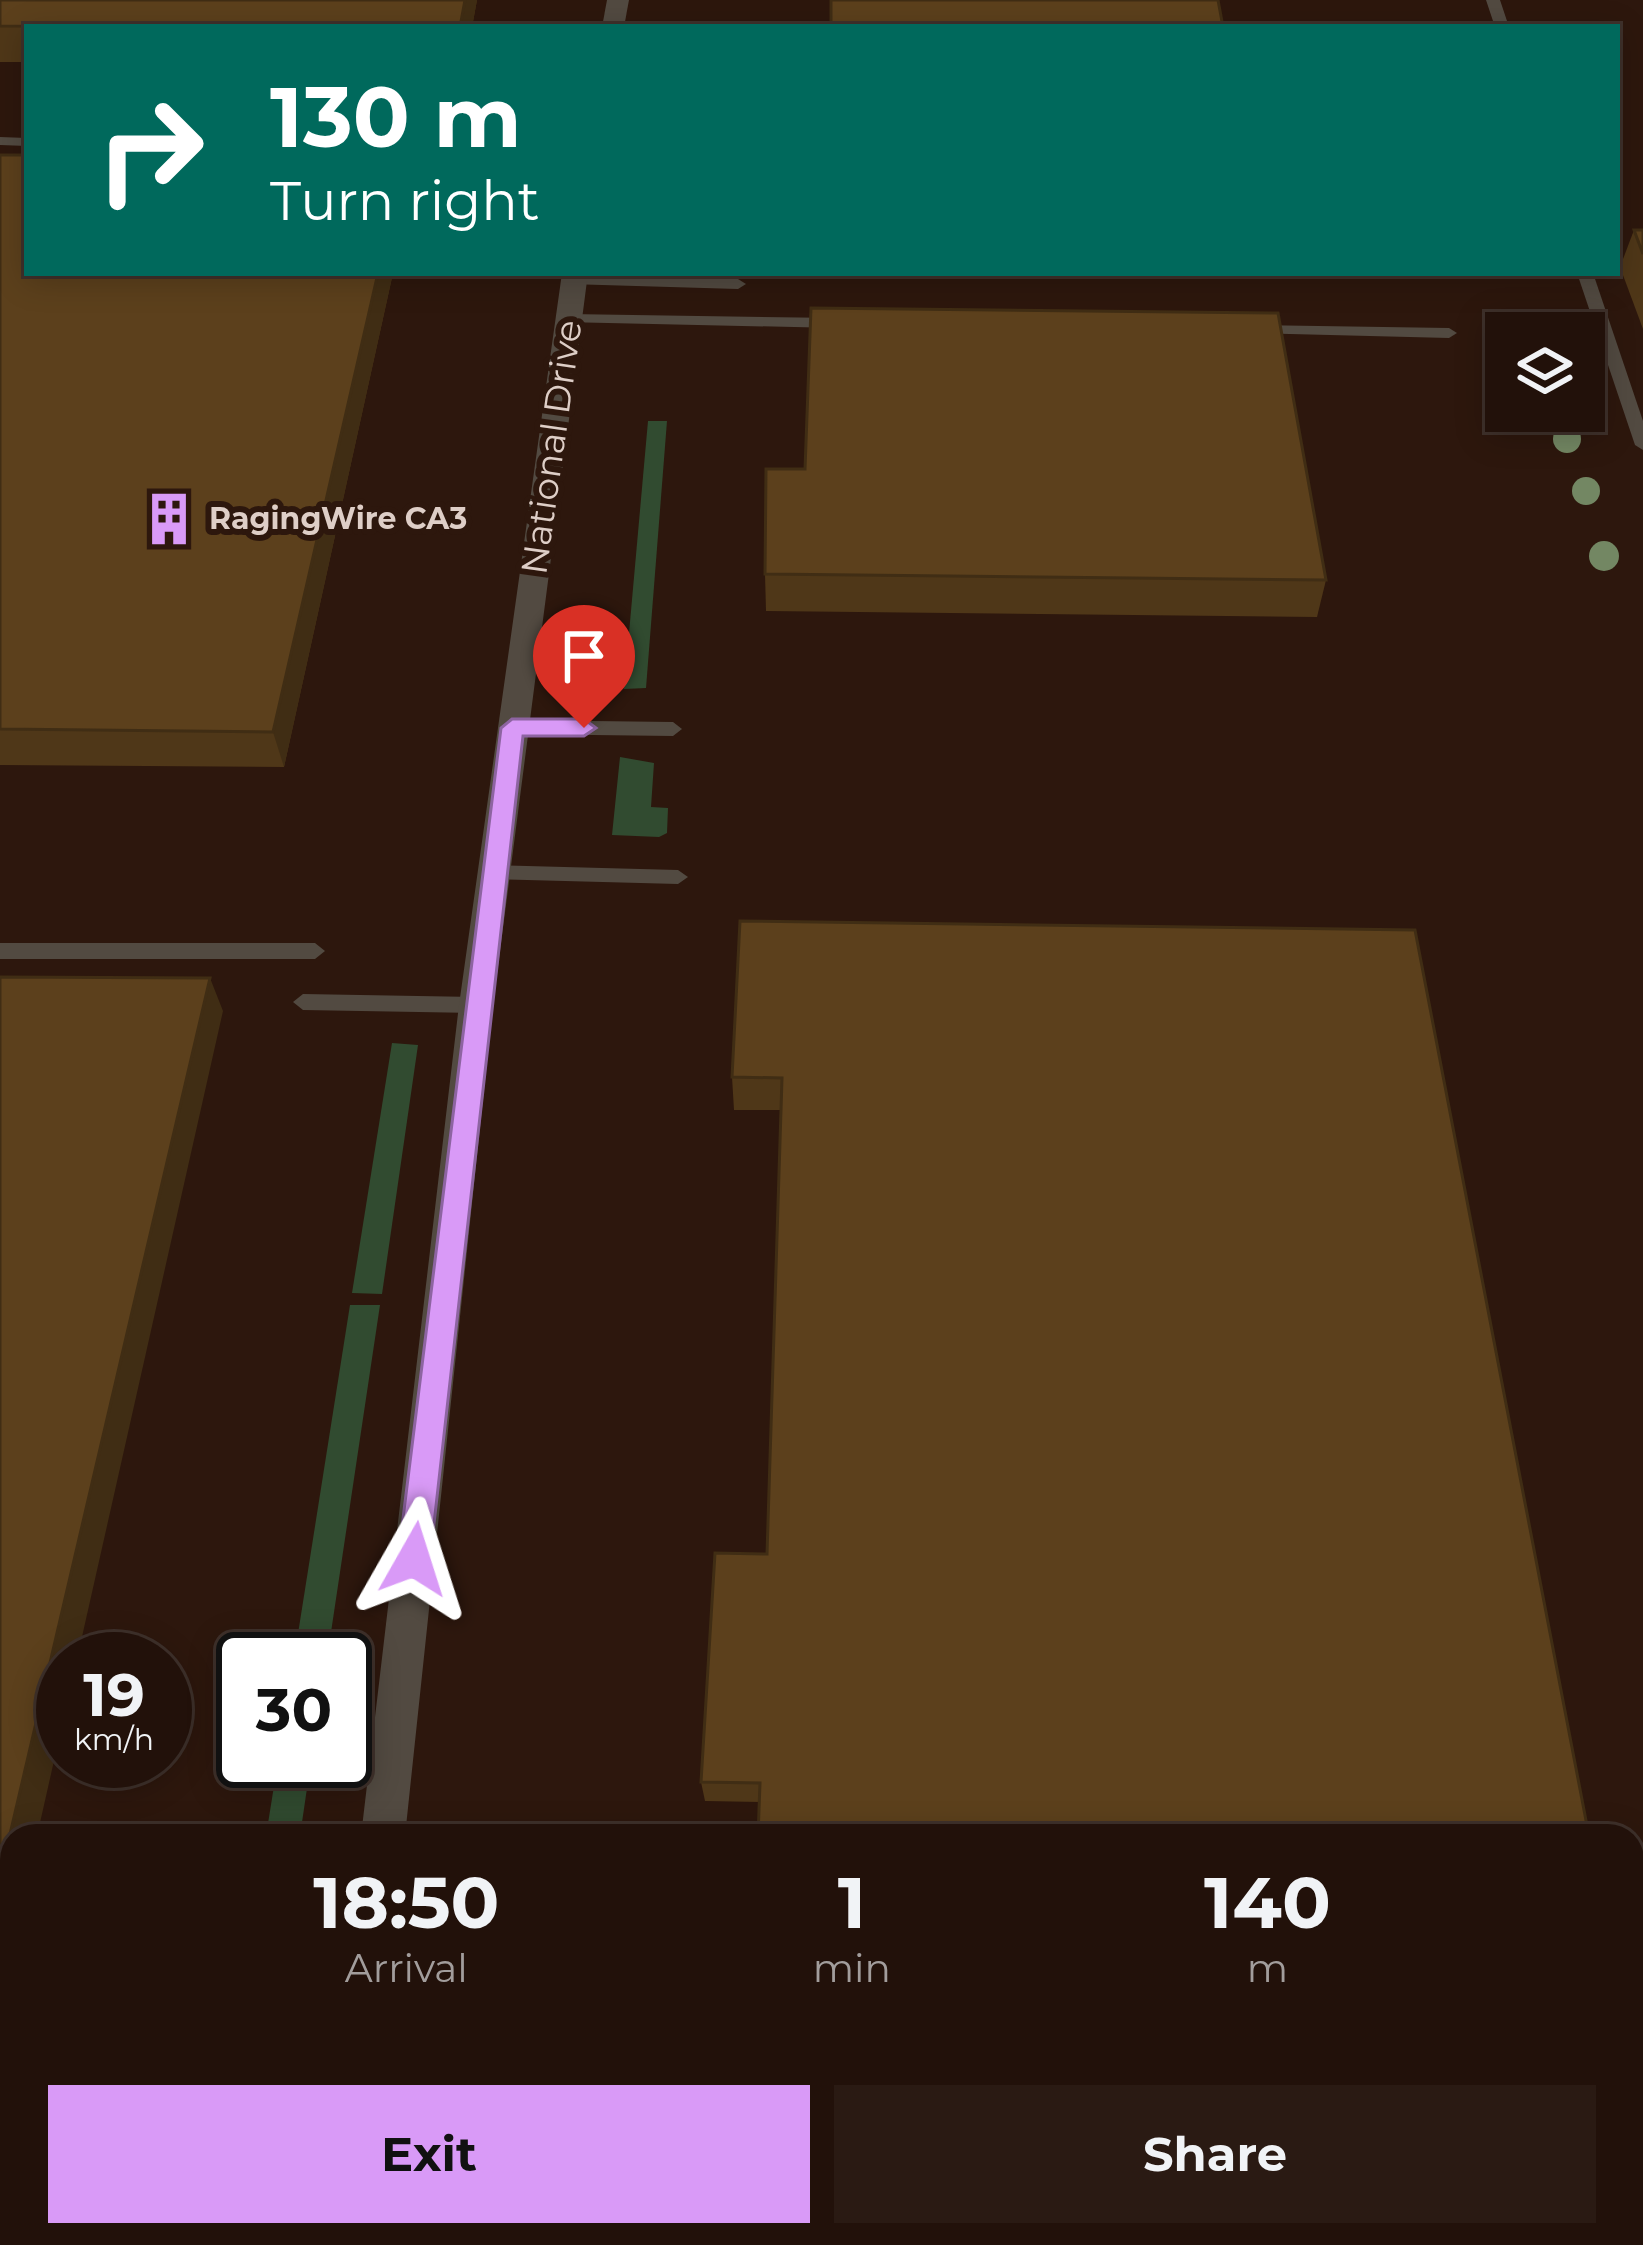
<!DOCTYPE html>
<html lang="en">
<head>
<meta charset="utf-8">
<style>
	:root { --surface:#22110a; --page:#2a1a13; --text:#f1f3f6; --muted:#a29d9c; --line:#3f312b; --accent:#d99af7 }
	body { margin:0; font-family:Montserrat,sans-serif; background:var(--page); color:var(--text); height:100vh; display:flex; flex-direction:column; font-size:45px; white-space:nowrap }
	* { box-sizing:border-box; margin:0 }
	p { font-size:39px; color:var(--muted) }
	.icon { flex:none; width:66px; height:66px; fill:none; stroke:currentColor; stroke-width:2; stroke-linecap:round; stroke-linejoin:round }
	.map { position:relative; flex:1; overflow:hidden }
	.drawer { position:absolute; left:0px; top:1824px; width:1644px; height:423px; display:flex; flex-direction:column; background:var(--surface); border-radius:36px 36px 0 0; box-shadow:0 6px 30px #0003,0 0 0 3px var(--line) }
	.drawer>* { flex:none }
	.hud { position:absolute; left:24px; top:24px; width:1596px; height:252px; border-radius:0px; box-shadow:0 6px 30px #0003,0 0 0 3px var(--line); background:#00695c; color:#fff; overflow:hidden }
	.controls { position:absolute; left:1485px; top:312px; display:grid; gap:24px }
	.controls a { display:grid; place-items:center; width:120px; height:120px; border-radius:0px; background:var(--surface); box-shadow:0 6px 30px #0003,0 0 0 3px var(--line); font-size:60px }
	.speed { position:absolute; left:36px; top:1632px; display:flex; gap:24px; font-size:60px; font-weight:700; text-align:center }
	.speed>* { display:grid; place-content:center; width:156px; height:156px; border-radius:50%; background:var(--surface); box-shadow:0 6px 30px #0003,0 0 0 3px var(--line); line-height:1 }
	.speed small { font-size:30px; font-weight:400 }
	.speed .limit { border:6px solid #111; border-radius:18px; background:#fff; color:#111 }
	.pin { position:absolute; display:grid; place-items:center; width:102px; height:102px; color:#fff; margin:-123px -51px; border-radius:50% 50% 50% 0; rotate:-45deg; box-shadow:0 0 12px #0007 }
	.pin .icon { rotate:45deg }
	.me { position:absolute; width:132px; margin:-66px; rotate:6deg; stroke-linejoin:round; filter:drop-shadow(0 0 9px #0008) }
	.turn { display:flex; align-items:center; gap:42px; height:252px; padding:0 48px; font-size:54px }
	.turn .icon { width:156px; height:156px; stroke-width:2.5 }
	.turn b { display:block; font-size:84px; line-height:102px }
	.eta { display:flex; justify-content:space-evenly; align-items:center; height:204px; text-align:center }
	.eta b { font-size:72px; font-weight:700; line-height:84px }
	.action { display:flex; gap:24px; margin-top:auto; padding:24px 48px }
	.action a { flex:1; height:138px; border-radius:0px; background:var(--accent); color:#111; font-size:48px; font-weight:700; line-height:138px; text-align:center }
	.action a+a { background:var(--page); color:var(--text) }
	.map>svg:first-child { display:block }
	.green { fill:#314b30 }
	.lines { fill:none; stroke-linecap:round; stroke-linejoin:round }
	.service { fill:#524a41; fill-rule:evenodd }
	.minor { fill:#524a41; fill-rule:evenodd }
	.tree { fill:#738763 }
	.wall { fill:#4f3718 }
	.shaded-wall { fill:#402d14 }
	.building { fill:#5c401c; stroke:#402d14; stroke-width:3 }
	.route { fill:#d99af7; stroke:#8d64a1; stroke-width:3 }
	.labels { text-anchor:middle; stroke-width:12; stroke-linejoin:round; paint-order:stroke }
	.far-poi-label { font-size:30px; font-weight:bold; fill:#decec7; stroke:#2d170d; text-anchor:start }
	.street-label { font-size:36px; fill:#decec7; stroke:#2d170d }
</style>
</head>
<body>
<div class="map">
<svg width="1643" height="2245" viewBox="0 0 1643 2245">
	<rect width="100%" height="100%" fill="#2d170d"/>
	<g class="green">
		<path d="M648,421h19l-21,267 -22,1z"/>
		<path d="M620,757l34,6 -3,44 17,1 -1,25 -8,4 -47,-2z"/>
		<path d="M392,1043l26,2 -36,249 -30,-1z"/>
		<path d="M350,1305h30l-53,354h-33z"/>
		<path d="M278,1761h33l-11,75h-34z"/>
	</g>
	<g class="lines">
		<g class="service">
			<path d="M1486,0h14l9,27h-14z"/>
			<path d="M0,137l27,1v8l-27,-1z"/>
			<path d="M1577,273h16l50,148v29l-8,-5z"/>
			<path d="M573,276l165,3 8,5 -8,5 -170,-5v-6z"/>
			<path d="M568,314l269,4 8,5 -8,5 -274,-6 -3,-3z"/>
			<path d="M1252,325l197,3 8,5 -8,5 -202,-5v-6z"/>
			<path d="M512,720l161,2 9,7 -9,7 -161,-2 -9,-7z"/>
			<path d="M493,865l185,5 10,7 -10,7 -185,-5 -10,-7z"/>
			<path d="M0,943h315l10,8 -10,8h-315z"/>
			<path d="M303,994l173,3 10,8 -10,8 -173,-3 -10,-8z"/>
		</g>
		<g class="minor">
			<path d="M607,0h22l-5,27h-22z"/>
			<path d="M562,273h26l-95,732 -88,831h-44l98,-831z"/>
			<path d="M313,2235h50l-1,10h-50z"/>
		</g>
	</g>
	<g class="tree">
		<circle cx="1567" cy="439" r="14"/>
		<circle cx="1586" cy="491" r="14"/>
		<circle cx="1604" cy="556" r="15"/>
	</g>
	<g class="wall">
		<path d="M0,0h477l-5,27h-445v35h-27z"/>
		<path d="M0,155l27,118h366l-109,494 -284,-2z"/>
		<path d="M1634,230h9v99l-23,-62z"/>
		<path d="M765,574l561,6 -9,37 -551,-6z"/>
		<path d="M1415,930l-656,872 -54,-1 -4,-19 66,-228 14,-444h-47l-2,-33z"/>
	</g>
	<g class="shaded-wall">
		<path d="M465,0h12l-5,27h-12z"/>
		<path d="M378,273h15l-109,494 -11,-35z"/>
		<path d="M210,978l13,33 -146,648h-14v62l-26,115h-25v111l-12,53v-123z"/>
	</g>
	<g class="building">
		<path d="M0,0h465l-5,27 -460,-1z"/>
		<path d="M831,0h387l5,27h-392z"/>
		<path d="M0,155h27v118h351l-105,459 -273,-3z"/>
		<path d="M1634,230h9v24z"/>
		<path d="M811,308l467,5 48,267 -561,-6 1,-105h39z"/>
		<path d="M740,921l675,9 174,906h-831l2,-53 -59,-1 14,-229 52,1 15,-476 -50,-1z"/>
		<path d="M0,977l210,1 -210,899z"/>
		<path d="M1632,2057l11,57v131h-898l1,-10h886z"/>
	</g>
	<path class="route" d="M512,719h72l12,9 -12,8h-61l-93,823 -5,10 -11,5 -11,-5 -5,-10 103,-831z"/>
	<defs>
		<symbol id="building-bare" viewBox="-9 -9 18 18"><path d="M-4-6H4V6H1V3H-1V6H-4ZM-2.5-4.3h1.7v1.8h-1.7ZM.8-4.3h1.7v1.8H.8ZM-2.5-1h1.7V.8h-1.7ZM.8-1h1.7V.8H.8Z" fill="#d99af7" stroke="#2d170d" stroke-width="2.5" paint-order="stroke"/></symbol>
	</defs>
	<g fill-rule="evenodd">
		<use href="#building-bare" x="131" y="481" width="76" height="76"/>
	</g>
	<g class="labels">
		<g class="far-poi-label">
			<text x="209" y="529">RagingWire CA3</text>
		</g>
		<g class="street-label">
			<text transform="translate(551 447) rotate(-82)" y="13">National Drive</text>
		</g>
	</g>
</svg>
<div class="controls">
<a><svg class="icon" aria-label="layers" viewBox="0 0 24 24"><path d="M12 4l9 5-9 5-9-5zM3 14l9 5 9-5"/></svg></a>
</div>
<div class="speed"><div>19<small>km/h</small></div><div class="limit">30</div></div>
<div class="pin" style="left:584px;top:728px;background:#d93025"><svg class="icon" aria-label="arrive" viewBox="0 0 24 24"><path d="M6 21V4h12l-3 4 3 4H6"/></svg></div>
<svg class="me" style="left:414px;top:1559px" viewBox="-20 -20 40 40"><path d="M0-17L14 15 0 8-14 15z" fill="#d99af7" stroke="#fff" stroke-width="4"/></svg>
<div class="hud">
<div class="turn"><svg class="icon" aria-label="right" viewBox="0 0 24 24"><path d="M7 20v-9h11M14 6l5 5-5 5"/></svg><div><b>130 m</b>Turn right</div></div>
</div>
<section class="drawer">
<div class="eta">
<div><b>18:50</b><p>Arrival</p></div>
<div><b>1</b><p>min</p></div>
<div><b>140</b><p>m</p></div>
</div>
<div class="action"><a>Exit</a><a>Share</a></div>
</section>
</div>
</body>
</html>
